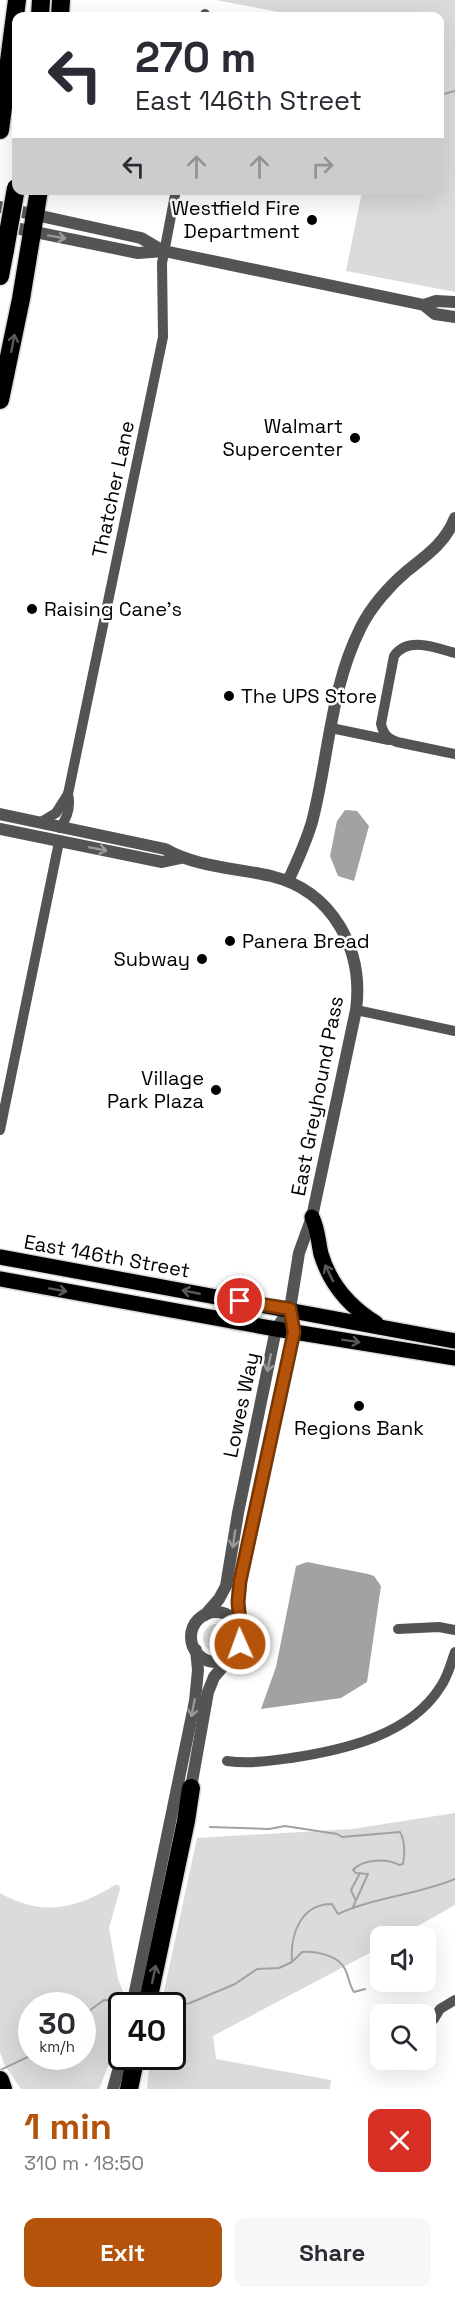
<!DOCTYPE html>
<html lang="en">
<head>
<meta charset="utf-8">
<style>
	:root { --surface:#fff; --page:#f7f7f7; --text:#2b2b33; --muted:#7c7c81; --accent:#b45309 }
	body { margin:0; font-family:"Space Grotesk",sans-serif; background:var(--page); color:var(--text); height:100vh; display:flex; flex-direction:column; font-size:22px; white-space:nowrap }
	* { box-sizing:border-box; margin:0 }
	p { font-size:20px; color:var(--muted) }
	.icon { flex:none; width:33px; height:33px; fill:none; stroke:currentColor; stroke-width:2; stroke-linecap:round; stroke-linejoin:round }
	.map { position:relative; height:2089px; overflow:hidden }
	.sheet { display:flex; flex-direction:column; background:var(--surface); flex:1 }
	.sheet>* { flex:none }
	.guide { position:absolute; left:12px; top:12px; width:432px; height:183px; border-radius:12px; box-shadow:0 6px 24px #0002; background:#fff; color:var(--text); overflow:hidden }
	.buttons { position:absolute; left:370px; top:1926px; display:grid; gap:12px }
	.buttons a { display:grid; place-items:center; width:66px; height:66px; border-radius:12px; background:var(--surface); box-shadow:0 6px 24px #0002; font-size:30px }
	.speed { position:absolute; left:18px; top:1992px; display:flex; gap:12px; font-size:30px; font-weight:700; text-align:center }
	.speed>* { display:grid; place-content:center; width:78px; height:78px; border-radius:50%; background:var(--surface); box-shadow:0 6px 24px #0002; line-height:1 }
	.speed small { font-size:15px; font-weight:400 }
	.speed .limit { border:3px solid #111; border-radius:9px; background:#fff; color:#111 }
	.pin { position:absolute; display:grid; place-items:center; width:51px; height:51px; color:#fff; margin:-26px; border:3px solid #fff; border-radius:50%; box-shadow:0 2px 6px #0007 }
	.me { position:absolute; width:66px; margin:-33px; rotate:358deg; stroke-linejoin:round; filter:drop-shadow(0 0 4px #0008) }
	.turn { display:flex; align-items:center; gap:21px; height:126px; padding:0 24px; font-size:27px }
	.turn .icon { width:78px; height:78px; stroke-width:2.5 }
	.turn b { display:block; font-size:42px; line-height:51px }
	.lanes { display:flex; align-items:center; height:57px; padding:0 24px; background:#0003; justify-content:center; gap:30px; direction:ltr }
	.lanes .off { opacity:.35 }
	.round { display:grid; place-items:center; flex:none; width:63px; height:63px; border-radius:12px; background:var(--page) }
	.overview { display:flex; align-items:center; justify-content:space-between; height:102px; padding:0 24px }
	h1 { font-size:36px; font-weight:600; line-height:45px; color:var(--accent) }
	.button { display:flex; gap:12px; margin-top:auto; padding:12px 24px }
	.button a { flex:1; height:69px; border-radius:12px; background:var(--accent); color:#fff; font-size:24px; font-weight:600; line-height:69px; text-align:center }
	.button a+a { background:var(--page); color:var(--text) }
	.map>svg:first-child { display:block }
	.green { fill:#dbdbdb; fill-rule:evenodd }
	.water { fill:#a2a2a2 }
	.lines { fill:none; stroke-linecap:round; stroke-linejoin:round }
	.stream { stroke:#a2a2a2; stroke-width:2 }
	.primary-casing { stroke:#dbdbdb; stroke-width:18 }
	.motorway-casing { stroke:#dbdbdb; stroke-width:21 }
	.minor { stroke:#545454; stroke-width:10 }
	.tertiary { stroke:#545454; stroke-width:12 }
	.primary { stroke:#000; stroke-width:15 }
	.motorway { stroke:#000; stroke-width:18 }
	.motorway-bridge-casing { stroke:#dbdbdb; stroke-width:21; stroke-linecap:butt }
	.motorway-bridge { stroke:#000; stroke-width:18 }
	.oneway { stroke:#989898 }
	.oneway2 { stroke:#595959 }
	.route-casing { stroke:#753606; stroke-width:15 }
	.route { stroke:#b45309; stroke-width:10 }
	.poi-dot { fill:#000; stroke:#fff; stroke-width:2 }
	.labels { text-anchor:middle; stroke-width:5; stroke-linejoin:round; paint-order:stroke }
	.poi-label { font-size:20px; fill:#000; stroke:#fff; text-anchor:end }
	.street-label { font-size:20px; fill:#000; stroke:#fff }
</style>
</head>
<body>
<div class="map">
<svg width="455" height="2089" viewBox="0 0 455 2089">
	<rect width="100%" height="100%" fill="#fff"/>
	<g class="green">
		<path d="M216,0h239v292l-109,-21 16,-80 78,-1v-174h-141z"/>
		<circle cx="217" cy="1638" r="14"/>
		<path d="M455,1813v92l-55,31h-19v11l-168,89 3,23 115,21 -1,9h-183l3,-32 22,-1v-50l-11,-1 36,-167 155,-9z"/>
		<path d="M115,1885h4l1,4 -11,39 9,51 6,15 -11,60 -14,35h-78l-17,-25 -4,-12v-159c42,24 76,16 115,-8zM32,2006h50v50h-50z"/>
	</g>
	<g class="water">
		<path d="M345,810l12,1 12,15 -15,55 -16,-5 -8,-20 7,-35z"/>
		<path d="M307,1562l61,12 6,2 7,10 -14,96 -26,16 -80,11 15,-42 20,-101z"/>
	</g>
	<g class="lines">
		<g class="stream">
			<path d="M440,95l15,-4"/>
			<path d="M210,1827l59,2 16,-3 52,8 5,3 58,-5c5,8 5,23 3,32l-4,1c-12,-7 -36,-6 -46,5l3,3 12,1 -15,33"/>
			<path d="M355,1899l-4,-9 9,-17"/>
			<path d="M292,1962c-2,-27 8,-58 40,-58l6,10c37,-17 79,-19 117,-35"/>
			<path d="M114,2000l4,27"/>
			<path d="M172,2007l18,-4 45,-19 22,-15 22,-1 13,-6 10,-10c14,-1 36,3 43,17 4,8 4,16 9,23l11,-3"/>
			<path d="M82,2016l22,-16 23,1"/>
			<path d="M0,2070l32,-15"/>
		</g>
		<defs>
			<g id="primary">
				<path d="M312,1217c6,12 6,24 9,37 9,30 29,53 55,69"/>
				<path d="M0,1257l455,84"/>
				<path d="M0,1279l276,50 179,29"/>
			</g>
			<g id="motorway">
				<path d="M40,16l1,-16"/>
				<path d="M60,16l1,-16"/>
				<path d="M0,130l17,-130"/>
				<path d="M0,276l5,-26"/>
				<path d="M0,400l21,-101 18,-109"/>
				<path d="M147,2006l39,-185 5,-33"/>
				<path d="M0,2080l3,9"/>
				<path d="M129,2089l7,-33"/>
			</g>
		</defs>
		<use href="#primary" class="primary-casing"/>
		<use href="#motorway" class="motorway-casing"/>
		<g class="minor">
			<path d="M204,16l1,-2"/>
			<path d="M455,653c-19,-5 -47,-17 -61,3l-13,68c3,11 6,14 16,18l58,12"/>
			<path d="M331,728l58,12"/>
			<path d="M41,822l15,-9 12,-19"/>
			<path d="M60,828c7,-10 11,-22 8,-34l95,-457 -1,-74 14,-73"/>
			<path d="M356,1010l99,21"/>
			<path d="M0,1130l59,-288"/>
			<path d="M398,1629l41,-2 16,3"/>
			<path d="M227,1761c22,3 42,0 64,-3 53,-8 120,-23 150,-72 7,-10 10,-23 14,-34"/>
			<path d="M434,2019l6,-10 15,-9"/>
		</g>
		<g class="tertiary">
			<path d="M0,207l141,31 22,13"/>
			<path d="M0,225l138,28 26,-2 260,54 11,9 20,3"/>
			<path d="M424,305l12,-4 19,1"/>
			<path d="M0,814l165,35c31,18 71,19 106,27 62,15 93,74 85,134l-44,207 -13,36 -9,56 4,23 -54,249 -2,21 2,27"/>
			<path d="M0,829l162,33 19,-4"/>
			<path d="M288,881c9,-19 18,-39 24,-59 17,-65 18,-134 49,-195 10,-20 28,-41 46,-56 20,-16 38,-28 48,-53"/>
			<circle cx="216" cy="1637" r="25"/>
			<path d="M205,1615l14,-16 7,-13 12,-73 38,-184 14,-20"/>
			<path d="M190,1793l18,-101 6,-15 17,-20"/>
			<path d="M132,2006l63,-305 3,-31 -2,-20"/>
			<path d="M113,2089l9,-33"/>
		</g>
		<use href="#primary" class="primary"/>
		<use href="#motorway" class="motorway"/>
		<defs>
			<path id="motorway-bridge" d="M5,250l11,-62"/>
		</defs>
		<use href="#motorway-bridge" class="motorway-bridge-casing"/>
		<use href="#motorway-bridge" class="motorway-bridge"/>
	</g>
	<defs><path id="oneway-shaft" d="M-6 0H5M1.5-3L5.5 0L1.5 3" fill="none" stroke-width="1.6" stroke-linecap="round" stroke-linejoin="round" transform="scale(1.5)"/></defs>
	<g class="oneway">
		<use href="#oneway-shaft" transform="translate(57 237) rotate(10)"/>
		<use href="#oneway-shaft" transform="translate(98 849) rotate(11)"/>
		<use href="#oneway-shaft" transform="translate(269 1363) rotate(102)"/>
		<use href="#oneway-shaft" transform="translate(234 1539) rotate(98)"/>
		<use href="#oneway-shaft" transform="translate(193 1708) rotate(101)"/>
	</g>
	<g class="oneway2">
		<use href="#oneway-shaft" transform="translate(13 343) rotate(-79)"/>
		<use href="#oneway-shaft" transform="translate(329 1273) rotate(-116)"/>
		<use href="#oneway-shaft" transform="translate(58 1290) rotate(10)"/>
		<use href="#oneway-shaft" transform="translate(191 1292) rotate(-169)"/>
		<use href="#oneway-shaft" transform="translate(351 1341) rotate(9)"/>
		<use href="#oneway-shaft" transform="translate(154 1974) rotate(-78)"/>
	</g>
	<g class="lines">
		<defs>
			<path id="route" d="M240,1644l1,-10 -3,-32 2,-21 54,-249 -4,-23 -50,-8"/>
		</defs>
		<use href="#route" class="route-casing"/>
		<use href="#route" class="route"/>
	</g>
	<g class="poi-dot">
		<circle cx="312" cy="220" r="6"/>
		<circle cx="355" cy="438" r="6"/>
		<circle cx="32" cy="609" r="6"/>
		<circle cx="229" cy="696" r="6"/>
		<circle cx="230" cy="941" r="6"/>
		<circle cx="202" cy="959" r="6"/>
		<circle cx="216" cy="1090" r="6"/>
		<circle cx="359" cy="1406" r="6"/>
	</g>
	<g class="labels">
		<g class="poi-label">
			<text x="300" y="215">Westfield Fire<tspan x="300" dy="23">Department</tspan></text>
			<text x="343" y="433">Walmart<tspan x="343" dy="23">Supercenter</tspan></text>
			<text x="44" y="616" text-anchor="start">Raising Cane's</text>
			<text x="241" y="703" text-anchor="start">The UPS Store</text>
			<text x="242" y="948" text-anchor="start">Panera Bread</text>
			<text x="190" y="966">Subway</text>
			<text x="204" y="1085">Village<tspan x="204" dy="23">Park Plaza</tspan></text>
			<text x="359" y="1435" text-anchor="middle">Regions Bank</text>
		</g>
		<g class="street-label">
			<text transform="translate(113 489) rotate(-78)" y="7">Thatcher Lane</text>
			<text transform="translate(317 1096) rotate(-79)" y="7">East Greyhound Pass</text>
			<text transform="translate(107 1256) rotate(10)" y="7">East 146th Street</text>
			<text transform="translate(241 1405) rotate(-78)" y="7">Lowes Way</text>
		</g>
	</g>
</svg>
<div class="buttons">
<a><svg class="icon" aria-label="sound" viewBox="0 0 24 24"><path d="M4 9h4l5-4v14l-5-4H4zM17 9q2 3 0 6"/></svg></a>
<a><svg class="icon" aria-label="search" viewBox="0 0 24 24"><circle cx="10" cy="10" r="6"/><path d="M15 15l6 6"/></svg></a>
</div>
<div class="speed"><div>30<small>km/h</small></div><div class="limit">40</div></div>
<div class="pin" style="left:240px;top:1301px;background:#d93025"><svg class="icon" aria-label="arrive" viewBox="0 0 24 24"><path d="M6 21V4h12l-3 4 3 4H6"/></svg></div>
<svg class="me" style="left:240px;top:1644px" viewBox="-20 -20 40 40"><circle r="17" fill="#b45309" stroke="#fff" stroke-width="3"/><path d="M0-11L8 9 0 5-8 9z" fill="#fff"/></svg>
<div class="guide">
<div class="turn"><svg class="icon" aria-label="left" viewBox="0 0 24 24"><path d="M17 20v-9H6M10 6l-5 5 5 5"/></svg><div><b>270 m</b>East 146th Street</div></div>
<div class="lanes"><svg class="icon" aria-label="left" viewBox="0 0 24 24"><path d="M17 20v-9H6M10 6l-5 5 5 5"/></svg><svg class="icon off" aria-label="ahead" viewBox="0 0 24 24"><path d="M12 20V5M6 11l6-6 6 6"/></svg><svg class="icon off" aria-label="ahead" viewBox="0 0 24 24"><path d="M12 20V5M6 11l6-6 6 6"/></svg><svg class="icon off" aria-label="right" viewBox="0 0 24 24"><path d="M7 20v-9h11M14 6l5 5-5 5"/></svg></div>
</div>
</div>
<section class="sheet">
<div class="overview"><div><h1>1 min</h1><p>310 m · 18:50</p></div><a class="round" style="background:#d93025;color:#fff"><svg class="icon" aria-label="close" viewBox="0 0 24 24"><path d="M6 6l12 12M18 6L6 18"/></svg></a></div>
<div class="button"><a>Exit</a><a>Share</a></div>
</section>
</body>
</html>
